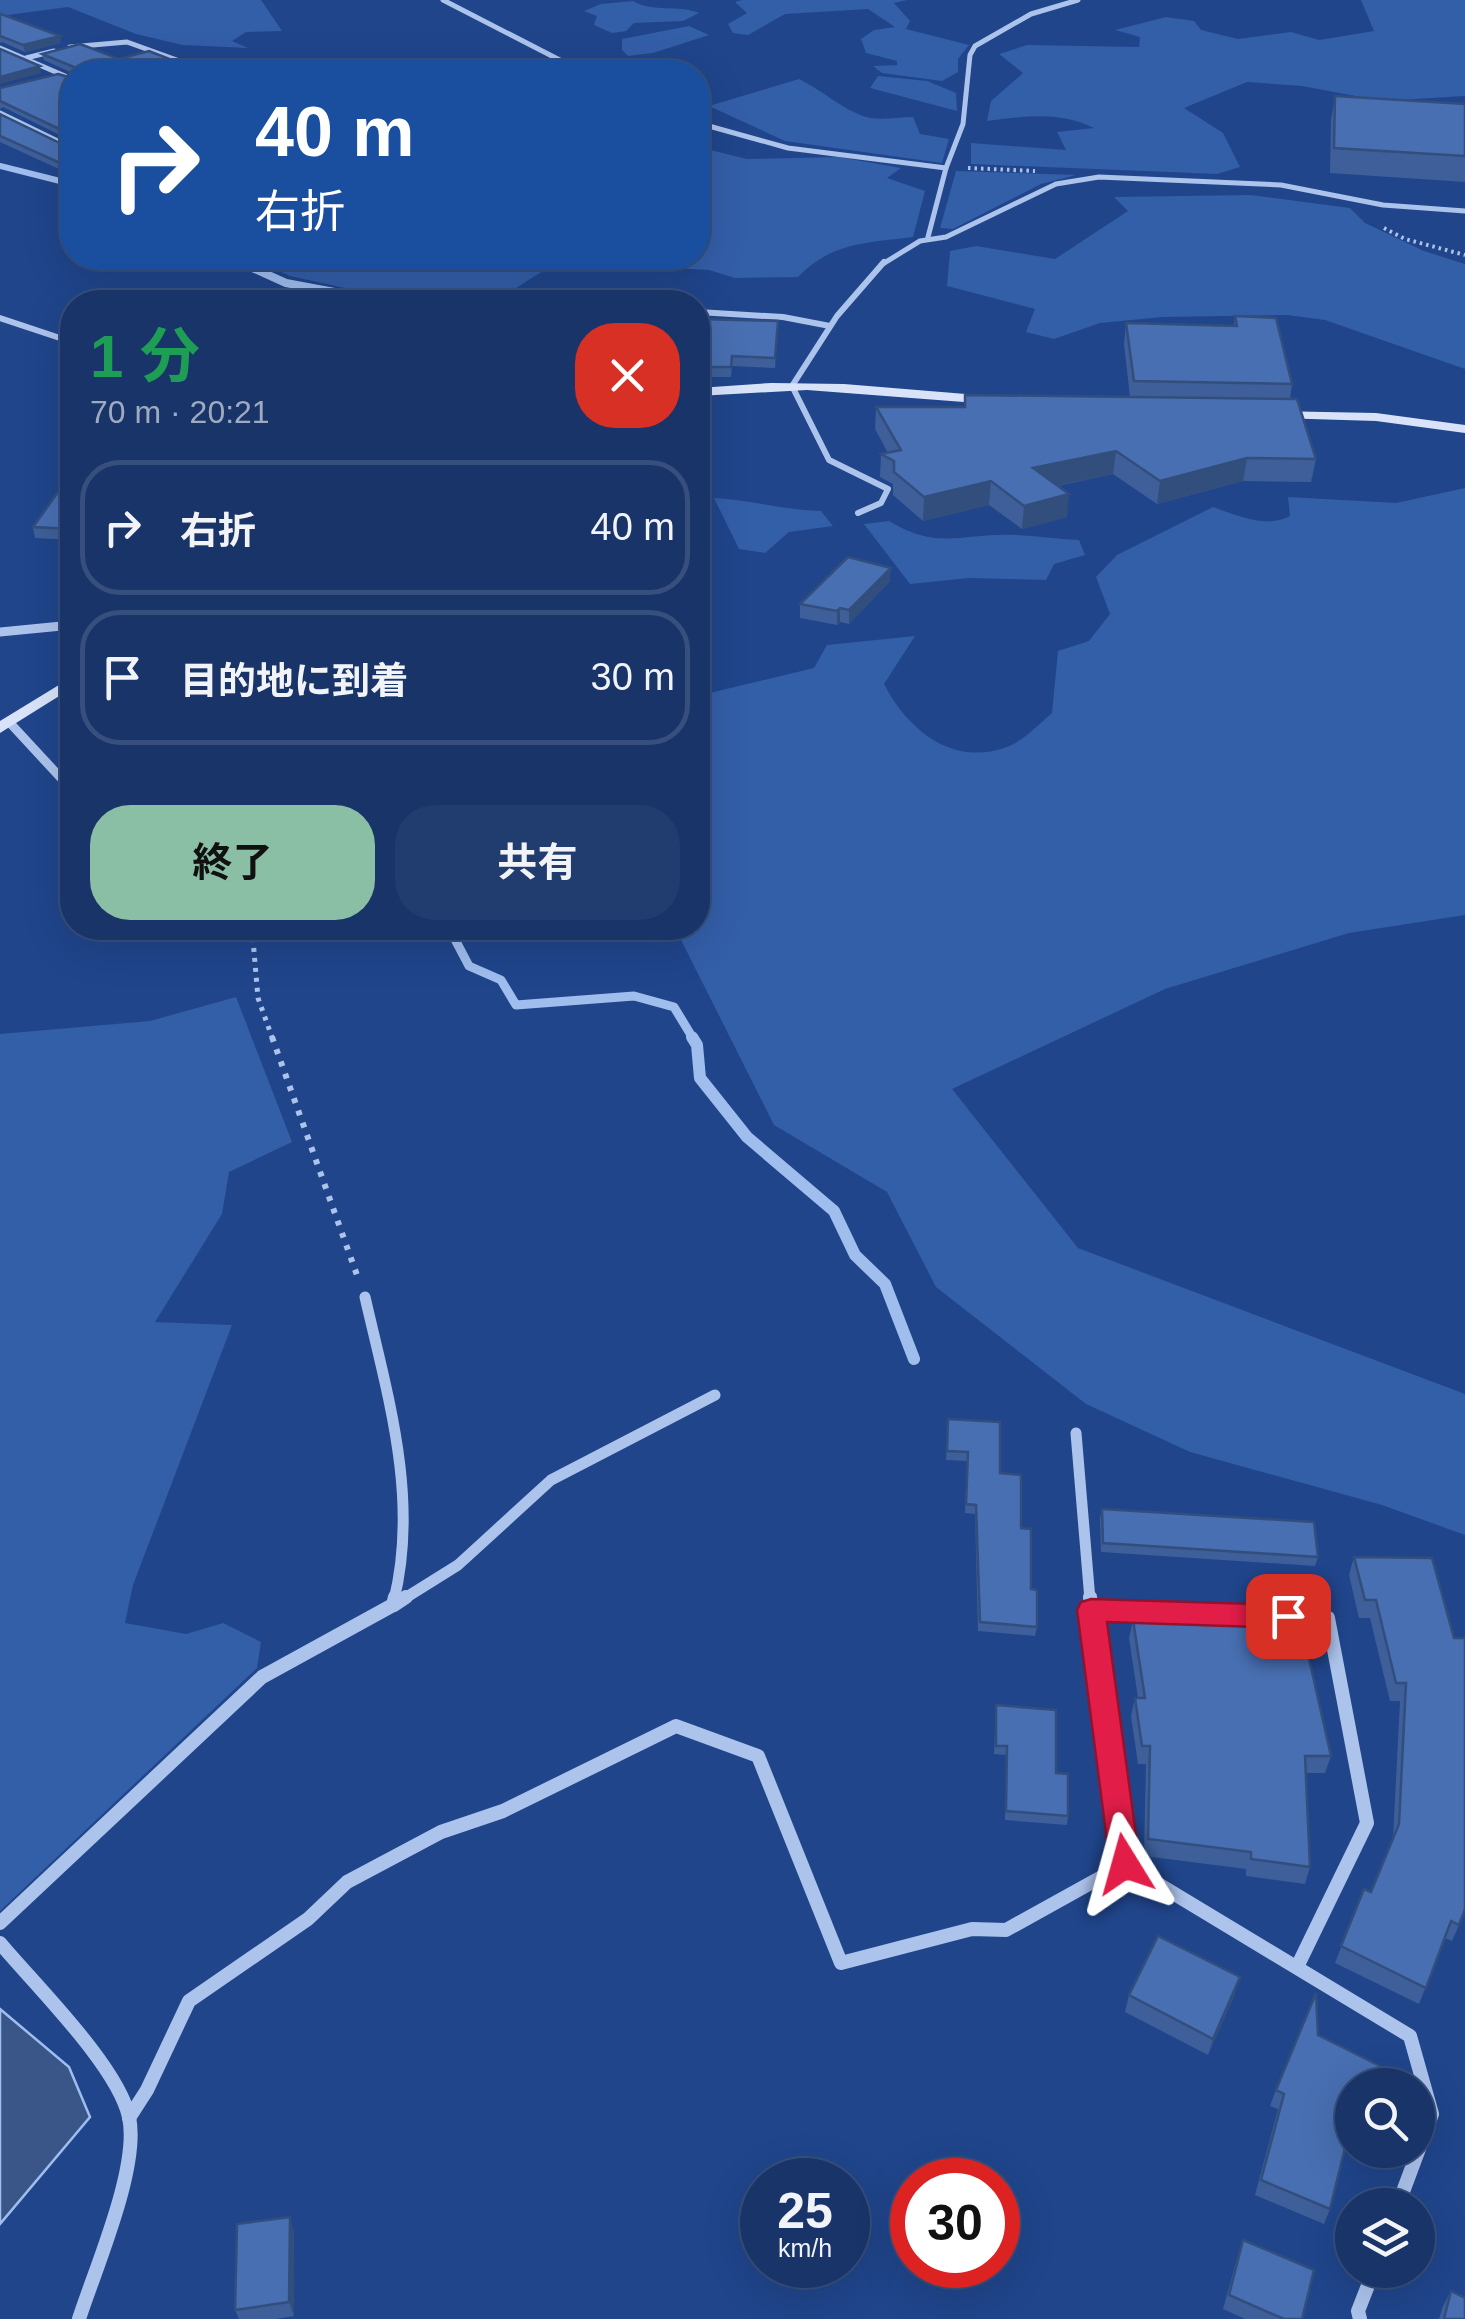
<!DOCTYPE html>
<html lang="ja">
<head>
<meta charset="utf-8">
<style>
	:root { --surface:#183468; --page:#213c6e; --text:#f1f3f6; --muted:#9faac0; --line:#364f7c; --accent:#8abfa5 }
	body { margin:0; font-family:Arial,"Noto Sans JP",sans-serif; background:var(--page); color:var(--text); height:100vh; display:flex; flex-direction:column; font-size:38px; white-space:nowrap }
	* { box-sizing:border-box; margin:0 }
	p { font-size:32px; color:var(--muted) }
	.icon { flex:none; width:55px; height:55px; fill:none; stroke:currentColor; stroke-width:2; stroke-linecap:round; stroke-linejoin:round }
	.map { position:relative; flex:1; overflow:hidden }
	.details { position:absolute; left:60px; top:290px; width:650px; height:650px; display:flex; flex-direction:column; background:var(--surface); border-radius:40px; box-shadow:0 10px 40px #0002,0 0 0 2px var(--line) }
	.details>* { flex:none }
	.hud { position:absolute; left:60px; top:60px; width:650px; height:210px; border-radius:40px; box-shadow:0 10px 40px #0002,0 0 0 2px var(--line); background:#1a4fa0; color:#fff; overflow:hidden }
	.fabs { position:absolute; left:1335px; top:2068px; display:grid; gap:20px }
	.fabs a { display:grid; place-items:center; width:100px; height:100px; border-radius:50%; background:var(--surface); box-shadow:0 10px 40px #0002,0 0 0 2px var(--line); font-size:50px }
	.speed { position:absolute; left:740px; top:2158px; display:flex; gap:20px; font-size:50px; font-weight:700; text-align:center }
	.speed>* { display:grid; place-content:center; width:130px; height:130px; border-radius:50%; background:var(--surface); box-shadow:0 10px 40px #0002,0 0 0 2px var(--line); line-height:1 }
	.speed small { font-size:25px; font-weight:400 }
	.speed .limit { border:15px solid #d22; background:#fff; color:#111 }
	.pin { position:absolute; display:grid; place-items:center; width:85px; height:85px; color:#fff; margin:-42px; border-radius:20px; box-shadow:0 5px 15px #0006 }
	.me { position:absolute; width:110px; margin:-55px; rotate:352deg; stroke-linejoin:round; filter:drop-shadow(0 0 8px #0008) }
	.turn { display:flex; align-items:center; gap:35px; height:210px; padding:0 30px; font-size:45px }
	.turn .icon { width:130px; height:130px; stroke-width:2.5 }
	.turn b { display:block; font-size:70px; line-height:85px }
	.round { display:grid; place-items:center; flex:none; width:105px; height:105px; border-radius:40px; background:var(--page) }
	.headline { display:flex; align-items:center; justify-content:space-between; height:170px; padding:0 30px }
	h1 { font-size:60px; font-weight:700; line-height:75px; color:#1e9e55 }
	.primary-button { display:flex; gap:20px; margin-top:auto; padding:20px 30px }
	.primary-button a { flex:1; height:115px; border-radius:40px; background:var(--accent); color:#111; font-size:40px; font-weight:700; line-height:115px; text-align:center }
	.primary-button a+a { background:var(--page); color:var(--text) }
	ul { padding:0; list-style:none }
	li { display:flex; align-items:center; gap:30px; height:135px; margin:0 20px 15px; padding:0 10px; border:5px solid var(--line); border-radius:40px }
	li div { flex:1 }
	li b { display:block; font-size:38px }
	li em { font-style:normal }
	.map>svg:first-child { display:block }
	.green { fill:#335ea8 }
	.water { fill:#3a5588; stroke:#9fbded; stroke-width:2.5 }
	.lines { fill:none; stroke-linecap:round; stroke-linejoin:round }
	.stream-far3 { stroke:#9fbded; stroke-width:6 }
	.stream-far2 { stroke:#9fbded; stroke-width:8 }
	.stream-far1 { stroke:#9fbded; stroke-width:9 }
	.stream { stroke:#9fbded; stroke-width:12 }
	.path-far2 { stroke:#acc3eb; stroke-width:4; stroke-dasharray:2.5 4; stroke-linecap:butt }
	.path-far1 { stroke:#acc3eb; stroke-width:5; stroke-dasharray:4 6; stroke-linecap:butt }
	.path { stroke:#acc3eb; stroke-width:6; stroke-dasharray:5 8; stroke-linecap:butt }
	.street-far4 { stroke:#acc3eb; stroke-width:5 }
	.street-far3 { stroke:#acc3eb; stroke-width:6 }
	.street-far2 { stroke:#acc3eb; stroke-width:9 }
	.street-far1 { stroke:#acc3eb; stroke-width:11 }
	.street { stroke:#acc3eb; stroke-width:14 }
	.secondary { fill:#d8e3f9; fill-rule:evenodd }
	.wall { fill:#3e5f99 }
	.shaded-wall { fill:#324e7d }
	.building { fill:#486fb2; stroke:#324e7d; stroke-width:2.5 }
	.route { fill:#e11d48; stroke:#92132f; stroke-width:2.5 }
</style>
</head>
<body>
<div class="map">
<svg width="1465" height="2319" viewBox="0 0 1465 2319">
	<rect width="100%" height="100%" fill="#20458b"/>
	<g class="green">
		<path d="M0,0h261l21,31 -36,1 -14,9 16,7 -65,-3 -47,-11 -68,-27 -68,9z"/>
		<path d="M742,0h165l-13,3 16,18 -4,8 63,16 -11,14v13l-16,9 -60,-8 -9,-7 24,-1v-4l-31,-8 -5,-14 13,-9 21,-3 -27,-18 -83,5 -37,21 -15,-2 -5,-9 19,-11 -12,-11z"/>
		<path d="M1361,0h104v96l-83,5 -80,-15 -55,-4 -63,26 39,25 17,34 -23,7 -246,-10v-21l95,7 -9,-18 37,-4c-33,-17 -71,-12 -107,-7l4,-20 32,-28 -24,-19 28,-9 112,2 1,-10 -25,-7 51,-13 28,4 7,9 37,9 53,-7 28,8 55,-9z"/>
		<path d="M633,1c20,12 44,3 66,12l-16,8 -49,2 -8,8 -14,2 -18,-8 3,-9 -13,-5 17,-7z"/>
		<path d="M689,26l20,9 -56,18 -25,3 -6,-6v-11z"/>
		<path d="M878,76l49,5 29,12 1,18 -87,-23z"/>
		<path d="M799,79c23,11 49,35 72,39 13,2 29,-1 42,-1l7,17 29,5 -7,24 -157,-22 -76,-35z"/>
		<path d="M698,147l49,12 92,-2 62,11 -14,10 38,13 -12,46c-46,6 -81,5 -115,40l-63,1 -26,-8 -121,-7 -42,6 -36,23 23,10h-124l-119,-26 -40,-18h448z"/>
		<path d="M956,171l120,4 -35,9 -88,45 -13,-1z"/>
		<path d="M1251,195l99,13 15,15 59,28 41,13v105l-140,-49 -38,-5 -124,2 -63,6 -46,16 -28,-7 9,-23 -88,-23 3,-35 26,-5 79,13 73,-48 -14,-14z"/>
		<path d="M1465,488v427l-116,18 -184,56 -213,100 126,159 387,146v141l-83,-30 -192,-53 -104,-48 -150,-117 -49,-95 -113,-67 -99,-197h23v-227l3,-6 113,-27 13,-23 88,-9 -31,48c24,46 68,83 123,63 16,-6 32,-23 45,-34l6,-62 31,-10 21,-27 -14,-37 21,-22 96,-48c24,8 52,22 77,9l-2,-19 108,6z"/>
		<path d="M714,498c37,2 70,12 107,13l12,15 -44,6 -24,21 -26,-4z"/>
		<path d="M889,521c50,30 73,12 125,14 22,1 43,4 65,5l6,15 -31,9 -8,16 -77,-2 -59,6 -46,-60z"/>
		<path d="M236,997l56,145 -63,30 -7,42 -67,108 77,3 -99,260 -8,38 61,11 37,-11 38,19 -4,26 -257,243v-877l150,-13z"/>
	</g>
	<path class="water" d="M0,2009l69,58 21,50 -90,107z"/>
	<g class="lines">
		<g class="stream-far3">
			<path d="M0,166l72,18"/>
			<path d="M232,258l11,7"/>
		</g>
		<path class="stream-far2" d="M239,262l47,21 102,19"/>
		<path class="stream-far1" d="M449,928l20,38 32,14 15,25 118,-9 40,11 20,33"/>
		<path class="stream" d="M692,1037l5,8 3,33 47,59 87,74 21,44 30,29 29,75"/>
		<g class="path-far2">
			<path d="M968,168l67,3"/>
			<path d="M1384,228l21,11 60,16"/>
		</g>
		<path class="path-far1" d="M252,928l6,70 15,42"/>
		<path class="path" d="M272,1037l86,241"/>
		<g class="street-far4">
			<path d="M443,0l140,72"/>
			<path d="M70,47l57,-5 83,30"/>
			<path d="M0,48l72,31"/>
			<path d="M26,58l28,-7"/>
			<path d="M0,113l72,35"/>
			<path d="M698,123l90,25 158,20"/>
			<path d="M928,237l18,-69 17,-44 7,-69 5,-9 56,-32 47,-14"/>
			<path d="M881,265l39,-24 26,-4 110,-53 43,-7 182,8 102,20 82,6"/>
		</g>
		<g class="street-far3">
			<path d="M698,312l85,5 47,9"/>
			<path d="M0,318l72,24"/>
			<path d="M858,513l23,-10 7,-14 -59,-29 -37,-74 45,-70 47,-54"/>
		</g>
		<g class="street-far2">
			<path d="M0,632l72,-7"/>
			<path d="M10,723l62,67"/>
		</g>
		<g class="street-far1">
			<path d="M365,1297c23,100 54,201 29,303"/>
			<path d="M1076,1433l14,167"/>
			<path d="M402,1600l56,-35 93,-85 164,-85"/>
		</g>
		<g class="street">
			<path d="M1090,1597l35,267 285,172 22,78 -34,91"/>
			<path d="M394,1605l12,-8"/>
			<path d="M1091,1610l237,8 39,205 -69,142"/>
			<path d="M0,1923l262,-246 131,-72 2,-8"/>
			<path d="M0,1943c35,42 118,123 129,174 11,50 -34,152 -50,202"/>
			<path d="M129,2118l18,-28 42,-89 119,-82 39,-37 94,-50 62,-21 173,-85 82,30 83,207 131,-34 34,1 119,-66"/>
			<path d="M1360,2319l-2,-8 16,-41"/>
		</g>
		<g class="secondary">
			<path d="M771,383l73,1 146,12 6,4 -6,4 -183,-14 -109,6v-8z"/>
			<path d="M1273,411l103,2 89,12v8l-89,-12 -98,-3 -5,-1z"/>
			<path d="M72,677v11l-72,45v-12z"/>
		</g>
	</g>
	<g class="wall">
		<path d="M0,14l61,29 -36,9 -23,-10 -2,1z"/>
		<path d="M42,54l77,5 84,13 -131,1 -28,-13z"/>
		<path d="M72,78v63l-69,-34 -3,2v-21z"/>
		<path d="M1335,96l130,8v78l-135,-9 1,-53z"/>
		<path d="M0,114l68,33 -7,23 -61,-28z"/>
		<path d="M1235,316l57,68 -2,15 26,60 -5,23 -68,-1 -86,23 -44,-30 -55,12 9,31 -45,12 -33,-24 -66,16 -30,-26v-11l-13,-7 1,-23 7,-1 -13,-24 1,-22h88l166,-10 -6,-53 2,-21 108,3z"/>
		<path d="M698,319l80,2 -3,47 -43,-2 -1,11h-33z"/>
		<path d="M72,474v66l-37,-2 -2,-11z"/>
		<path d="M890,581l-41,43 -9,-2 -3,3 -37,-7v-14z"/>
		<path d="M948,1419l52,54 21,55 16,99 -2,9 -57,-5 -3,-117 -10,-1 2,-52 -21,-1z"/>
		<path d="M1102,1509l216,48 -3,9 -214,-14 -1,-34z"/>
		<path d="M1354,1557l78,1 27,367 -7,16 -7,-3 -26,66 -84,-41 29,-74 7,3 22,-53 7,-138h-10l-20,-83h-11l-10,-43z"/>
		<path d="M1133,1620l198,136 -6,17h-19l4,94 -5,17 -59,-8v-7l-102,-13 2,-92h-8l-7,-48 4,-18h3l-9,-60z"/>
		<path d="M996,1705l60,68 12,43 -1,9 -62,-5 1,-65 -12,-1z"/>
		<path d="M1235,1994l-27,61 -83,-43 4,-17z"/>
		<path d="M1318,2035l34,50v64l-6,-4 -16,64 -6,15 -69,-29 23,-86 -8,-3 6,-16z"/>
		<path d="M294,2232v84l-18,3h-37l-4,-9z"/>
		<path d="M1243,2240l59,79h-57l-22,-10 15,-54z"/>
		<path d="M1451,2291l14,28h-26l4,-13z"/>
	</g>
	<g class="shaded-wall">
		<path d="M60,36l1,7 -36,9 -2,-7z"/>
		<path d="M40,66l1,7 -41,11v-7z"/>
		<path d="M72,160v7l-11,3 -1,-7z"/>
		<path d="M1116,451l-3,23 -82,17 2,-23z"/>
		<path d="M1247,458l-4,23 -86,23 3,-23z"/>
		<path d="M991,481l-2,24 -66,16 1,-24z"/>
		<path d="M1069,494l-2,23 -45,12 2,-23z"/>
		<path d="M891,568l-1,13 -41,43v-14z"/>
		<path d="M840,608v14l-3,3v-14z"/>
		<path d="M1240,1977l-5,17 -27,61 5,-16z"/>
		<path d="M290,2217l4,15v84l-5,-14z"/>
	</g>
	<g class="building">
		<path d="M0,14h1l59,22 -37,9 -23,-9z"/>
		<path d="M80,44l39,15 30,-8 54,21h-126l-3,-5 -32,-13z"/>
		<path d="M0,49l40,17 -40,11z"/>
		<path d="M58,74l14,4v57l-72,-34v-13z"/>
		<path d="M1335,96l130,8v52l-131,-8z"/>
		<path d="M0,114l68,33 4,-1v14l-12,3 -60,-27z"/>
		<path d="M1235,316l41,2 16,66 -158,-3 -8,-58 111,3z"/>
		<path d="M698,319l80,2 -3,37 -43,-2 -1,11h-33z"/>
		<path d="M965,395l332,4 19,60 -69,-1 -87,23 -44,-30 -83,17 36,26 -45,12 -33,-25 -67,16 -30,-25v-11l-13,-7 20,-4 -25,-43h89z"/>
		<path d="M71,474l1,55 -39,-2z"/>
		<path d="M848,557l43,11 -42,42 -9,-2 -3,3 -37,-7z"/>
		<path d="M948,1419l52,3v51l21,2v53l10,1v60l6,1v37l-57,-5 -4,-117 -10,-1 2,-52 -21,-1z"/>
		<path d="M1102,1509l212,13 4,35 -215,-14z"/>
		<path d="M1354,1557l78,1 22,80h11v271l-6,16 -8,-4 -25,67 -85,-42 23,-57 7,3 28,-68 7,-141h-10l-20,-83h-11z"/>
		<path d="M1133,1620l168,3 30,133h-26l5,111 -59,-8v-7l-103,-13 2,-93h-8l-7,-48h10z"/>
		<path d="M996,1705l60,5v63l12,1v42l-62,-5 1,-65h-11z"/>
		<path d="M1158,1936l82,41 -27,62 -84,-44z"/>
		<path d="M1316,1993l2,42 72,36 -5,14h-33v45l-2,-2 -20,81 -69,-29 23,-86 -8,-4z"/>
		<path d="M290,2217l-1,85 -54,8 2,-86z"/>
		<path d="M1243,2240l71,30 -12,49h-18l-55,-24z"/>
		<path d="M1451,2291l14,7v21h-21z"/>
	</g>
	<path class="route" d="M1091,1599l197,6 10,3 4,8 -4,9 -10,3 -181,-6 33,242 -4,10 -11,4 -11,-4 -4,-10 -33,-254 4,-8z"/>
</svg>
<div class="fabs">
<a><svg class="icon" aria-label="search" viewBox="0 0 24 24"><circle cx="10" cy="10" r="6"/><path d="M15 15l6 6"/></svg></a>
<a><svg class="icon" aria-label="layers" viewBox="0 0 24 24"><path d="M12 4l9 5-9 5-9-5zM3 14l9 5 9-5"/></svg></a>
</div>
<div class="speed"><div>25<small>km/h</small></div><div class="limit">30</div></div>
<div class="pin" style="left:1288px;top:1616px;background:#d93025"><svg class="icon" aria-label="arrive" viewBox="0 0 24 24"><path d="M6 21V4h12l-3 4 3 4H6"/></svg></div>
<svg class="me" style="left:1125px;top:1864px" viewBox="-20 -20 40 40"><path d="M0-17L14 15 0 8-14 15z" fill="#e11d48" stroke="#fff" stroke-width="4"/></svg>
<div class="hud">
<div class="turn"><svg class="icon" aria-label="right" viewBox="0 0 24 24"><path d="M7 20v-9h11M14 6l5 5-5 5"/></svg><div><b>40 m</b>右折</div></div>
</div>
<section class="details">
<div class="headline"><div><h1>1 分</h1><p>70 m · 20:21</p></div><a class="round" style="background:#d93025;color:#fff"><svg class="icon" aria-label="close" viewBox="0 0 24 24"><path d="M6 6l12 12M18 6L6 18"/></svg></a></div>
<ul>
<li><svg class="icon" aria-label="right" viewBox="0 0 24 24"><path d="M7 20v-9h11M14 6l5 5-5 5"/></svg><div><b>右折</b></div><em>40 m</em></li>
<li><svg class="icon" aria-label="arrive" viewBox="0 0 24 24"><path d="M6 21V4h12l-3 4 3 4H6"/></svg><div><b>目的地に到着</b></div><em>30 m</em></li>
</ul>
<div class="primary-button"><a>終了</a><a>共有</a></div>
</section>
</div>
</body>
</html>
